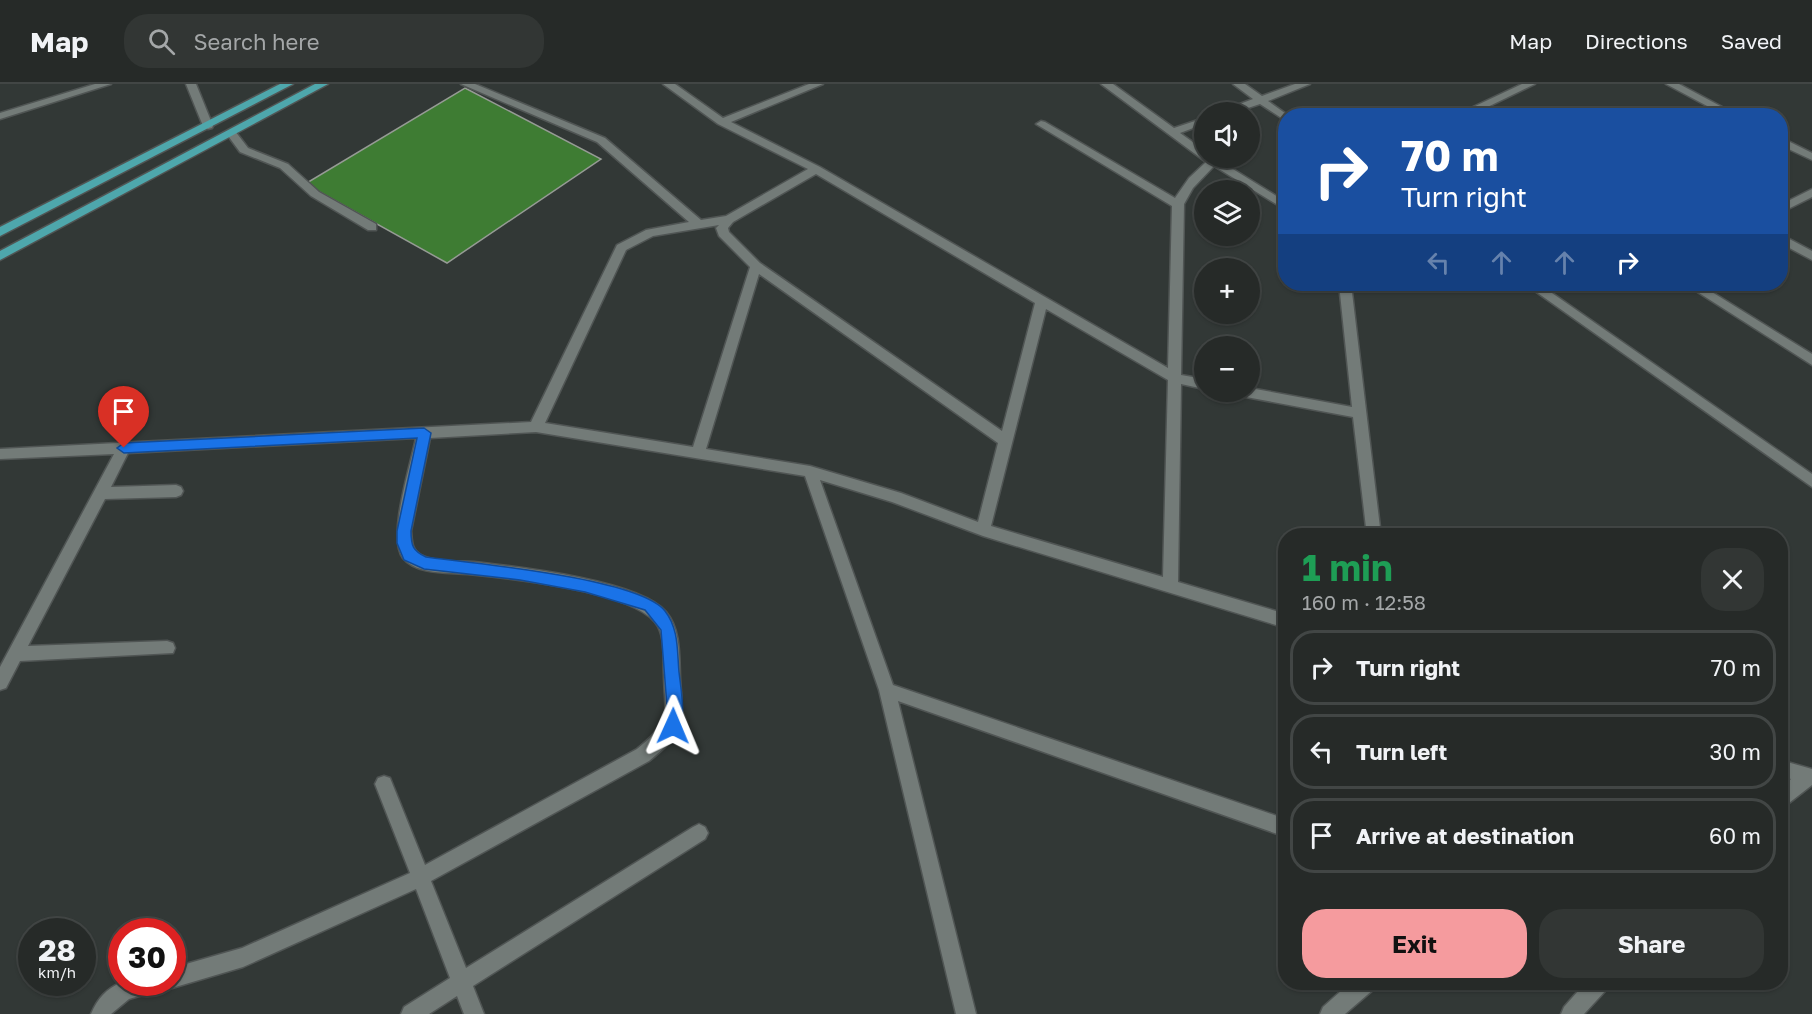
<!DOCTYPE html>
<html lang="en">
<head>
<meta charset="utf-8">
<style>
	:root { --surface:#262a28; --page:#323634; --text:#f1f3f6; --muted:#a4a7a8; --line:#424645; --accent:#f59b9e }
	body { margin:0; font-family:"Golos Text",sans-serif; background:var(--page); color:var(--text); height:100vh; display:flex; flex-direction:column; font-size:22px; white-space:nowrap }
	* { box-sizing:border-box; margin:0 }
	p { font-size:20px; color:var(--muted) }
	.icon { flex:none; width:33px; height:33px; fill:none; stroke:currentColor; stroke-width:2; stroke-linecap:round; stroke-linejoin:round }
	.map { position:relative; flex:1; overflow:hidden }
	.sheet { position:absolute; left:1278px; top:444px; width:510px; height:462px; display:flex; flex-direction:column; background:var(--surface); border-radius:24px; box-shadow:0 2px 4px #0004,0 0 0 2px var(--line) }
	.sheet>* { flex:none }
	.banner { position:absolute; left:1278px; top:24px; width:510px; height:183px; border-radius:24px; box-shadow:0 2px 4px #0004,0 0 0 2px var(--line); background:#1a4fa0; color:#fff; overflow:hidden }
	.controls { position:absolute; left:1194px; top:18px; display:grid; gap:12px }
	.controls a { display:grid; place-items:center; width:66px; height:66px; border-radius:50%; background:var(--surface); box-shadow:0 2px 4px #0004,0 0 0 2px var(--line); font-size:30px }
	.speed { position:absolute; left:18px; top:834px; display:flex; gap:12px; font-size:30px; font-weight:700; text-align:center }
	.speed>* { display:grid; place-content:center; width:78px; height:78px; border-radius:50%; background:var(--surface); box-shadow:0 2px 4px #0004,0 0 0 2px var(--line); line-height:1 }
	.speed small { font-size:15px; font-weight:400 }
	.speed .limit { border:9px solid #d22; background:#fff; color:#111 }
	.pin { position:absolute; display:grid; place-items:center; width:51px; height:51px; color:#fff; margin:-62px -26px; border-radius:50% 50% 50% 0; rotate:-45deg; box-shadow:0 0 6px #0007 }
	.pin .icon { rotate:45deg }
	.me { position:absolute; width:66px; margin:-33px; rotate:1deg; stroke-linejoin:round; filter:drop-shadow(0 0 4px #0008) }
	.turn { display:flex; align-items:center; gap:21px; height:126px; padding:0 24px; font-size:27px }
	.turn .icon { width:78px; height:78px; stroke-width:2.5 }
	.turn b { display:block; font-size:42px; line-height:51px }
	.lanes { display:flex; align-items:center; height:57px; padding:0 24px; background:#0003; justify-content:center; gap:30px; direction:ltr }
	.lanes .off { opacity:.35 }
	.round { display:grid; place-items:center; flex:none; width:63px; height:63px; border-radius:24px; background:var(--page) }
	.overview { display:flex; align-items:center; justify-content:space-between; height:102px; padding:0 24px }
	h1 { font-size:36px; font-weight:700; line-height:45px; color:#1e9e55 }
	.action { display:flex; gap:12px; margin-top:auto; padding:12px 24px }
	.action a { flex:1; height:69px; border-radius:24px; background:var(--accent); color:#111; font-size:24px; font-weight:700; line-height:69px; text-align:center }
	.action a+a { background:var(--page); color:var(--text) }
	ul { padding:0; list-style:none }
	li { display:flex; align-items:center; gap:18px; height:75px; margin:0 12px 9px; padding:0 12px; border:3px solid var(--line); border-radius:24px }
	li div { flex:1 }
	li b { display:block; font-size:22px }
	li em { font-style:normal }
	header { display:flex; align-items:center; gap:36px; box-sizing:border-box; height:84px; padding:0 30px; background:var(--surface); border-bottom:2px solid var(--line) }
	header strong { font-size:28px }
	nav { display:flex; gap:33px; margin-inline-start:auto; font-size:21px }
	.search { width:420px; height:54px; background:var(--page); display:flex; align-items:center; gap:15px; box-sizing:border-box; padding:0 21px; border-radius:24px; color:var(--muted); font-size:22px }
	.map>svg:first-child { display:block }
	.building { fill:#3e7c33; stroke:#969b95; stroke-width:1.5 }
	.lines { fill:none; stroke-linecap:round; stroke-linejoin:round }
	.minor-casing { stroke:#505554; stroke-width:3 }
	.major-casing { stroke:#505554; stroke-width:3 }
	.minor { fill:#737b78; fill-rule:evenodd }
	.major { fill:#4ea7ac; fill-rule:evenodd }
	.route { fill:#1a73e8; stroke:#114b97; stroke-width:1.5 }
</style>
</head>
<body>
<header>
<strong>Map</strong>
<div class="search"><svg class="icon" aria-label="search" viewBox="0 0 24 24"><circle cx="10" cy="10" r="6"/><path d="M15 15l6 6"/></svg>Search here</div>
<nav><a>Map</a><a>Directions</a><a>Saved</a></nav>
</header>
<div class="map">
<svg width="1812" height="930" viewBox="0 0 1812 930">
	<rect width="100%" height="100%" fill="#323836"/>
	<path class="building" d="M465,4l136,71 -154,104 -142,-79z"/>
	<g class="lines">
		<defs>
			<g id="minor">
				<path d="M95,0h16l-111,35v-6z"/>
				<path d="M186,0h10l17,42 -1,2 -4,1 -5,-3z"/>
				<path d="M461,0h14l130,54 96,82 25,-4 82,-47 -90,-45 -55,-40h12l48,34 86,-34h14l-92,38 89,45 348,201 4,-162 -136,-82 5,-3 4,1 130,76 14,-20 17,-16 -105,-78h12l61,44 30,-10v6l-24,9 24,17v8h11l71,44v8l-72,-44 -21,22 -9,16 -3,171 23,4v10l-23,-5 -3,198 108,32v14l-303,-92 -91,-34 -72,-22 73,205 393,134v18l-388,-136 78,313h-20l-77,-324 -74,-214 -269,-44 -106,6 -19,93c1,10 0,18 10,24 15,8 37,6 53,7 43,5 165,18 192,50 15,18 13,44 14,66 3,45 6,53 -31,83l-218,120 35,87 227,-141 6,-3 6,3 3,6 -3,6 -232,147 11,28h-20l-7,-18 -28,18h-28l3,-7 46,-29 -34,-89 -173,78 -71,21 -7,-4 -2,5 -34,10 -18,15h-20c7,-16 15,-25 31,-32h50v-14l70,-20 168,-75 -35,-89 3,-6 6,-2 6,2 35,87 212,-116c36,-29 28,-32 27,-74 -1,-16 2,-40 -9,-53 -25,-31 -146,-44 -187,-48 -20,-2 -51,1 -65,-16 -16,-21 8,-94 13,-120l-288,15 -17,34 65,-2 5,2 2,4 -2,4 -5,2 -71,2 -77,147 139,-5 6,2 2,5 -2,5 -153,8 -14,27 -6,2v-23l114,-213 -114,5v-10l531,-27 86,-177 29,-15 43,-8 -92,-80zM816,90l219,129 -33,128 -242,-168 -31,-31 -1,-4 5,-6zM719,141l-3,3 3,8 31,31 -57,180 -148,-24 81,-173 27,-14zM759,190l239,169 -20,79 -77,-29 -91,-27 -104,-17zM1046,225l122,71 -5,197 -172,-51z"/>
				<path d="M1233,0h12l17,12 33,-12h15l-42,17 21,15h-3v5l-26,-17 -24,8h-13l1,-2 29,-11z"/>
				<path d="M1522,0h13l-66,32h-15z"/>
				<path d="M1666,0h13l60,32h-14l-8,-4 -8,4h-14l14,-9z"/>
				<path d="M231,46l4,1 13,17 40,16 31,28 57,32v6h-8l-57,-34 -31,-28 -40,-16 -14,-19z"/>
				<path d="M1780,53l32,16v7l-32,-15z"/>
				<path d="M1812,105v8l-32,16v-8z"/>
				<path d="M1780,150l32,17v9l-32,-17z"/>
				<path d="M1339,200h12l30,252h-14l-14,-119 -107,-20 -7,-5h11v-4l102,19z"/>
				<path d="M1525,200h14l273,190v13z"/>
				<path d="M1685,200h14l113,70v11z"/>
				<path d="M1780,676l32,9v16l-32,25v-20l11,-11 -11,-3z"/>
				<path d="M1351,898h26l-3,7 -29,25h-25l3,-7z"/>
				<path d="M1586,898h24l-3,7 -23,25h-23l3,-7z"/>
			</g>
			<g id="major">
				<path d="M280,0h13l-293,152v-9z"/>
				<path d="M315,0h13l-328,176v-9z"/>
			</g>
		</defs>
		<use href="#minor" class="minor-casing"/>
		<use href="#major" class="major-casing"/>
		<use href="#minor" class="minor"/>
		<use href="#major" class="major"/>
	</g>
	<path class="route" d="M424,344l7,5 -20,98c0,15 2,20 15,26 45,6 213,21 239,54 14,18 12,40 14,61 2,18 7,42 0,59l-6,2 -5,-2 -2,-5 1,-20 -6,-76 -16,-20 -60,-18 -65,-12 -96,-11 -20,-9 -7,-17v-12l20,-93 -293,15 -7,-5 7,-5z"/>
</svg>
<div class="controls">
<a><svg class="icon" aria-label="sound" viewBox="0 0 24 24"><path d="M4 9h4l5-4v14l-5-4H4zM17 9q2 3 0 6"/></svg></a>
<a><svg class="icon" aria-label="layers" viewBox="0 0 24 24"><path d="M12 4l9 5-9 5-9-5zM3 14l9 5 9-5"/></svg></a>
<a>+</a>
<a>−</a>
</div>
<div class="speed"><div>28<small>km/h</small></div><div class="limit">30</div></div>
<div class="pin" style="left:124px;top:364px;background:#d93025"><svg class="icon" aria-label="arrive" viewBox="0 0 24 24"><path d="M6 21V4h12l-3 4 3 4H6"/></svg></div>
<svg class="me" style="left:673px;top:642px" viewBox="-20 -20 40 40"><path d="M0-17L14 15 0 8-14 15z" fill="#1a73e8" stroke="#fff" stroke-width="4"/></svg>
<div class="banner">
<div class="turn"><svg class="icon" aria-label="right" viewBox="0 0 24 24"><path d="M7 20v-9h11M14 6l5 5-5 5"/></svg><div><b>70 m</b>Turn right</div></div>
<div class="lanes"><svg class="icon off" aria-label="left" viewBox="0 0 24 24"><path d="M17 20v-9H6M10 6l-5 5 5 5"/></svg><svg class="icon off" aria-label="ahead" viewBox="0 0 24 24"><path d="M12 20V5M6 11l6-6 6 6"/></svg><svg class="icon off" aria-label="ahead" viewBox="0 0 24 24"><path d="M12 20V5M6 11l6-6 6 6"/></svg><svg class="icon" aria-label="right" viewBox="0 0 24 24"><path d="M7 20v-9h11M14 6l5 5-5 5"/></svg></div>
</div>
<section class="sheet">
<div class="overview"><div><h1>1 min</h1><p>160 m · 12:58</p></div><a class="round"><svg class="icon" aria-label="close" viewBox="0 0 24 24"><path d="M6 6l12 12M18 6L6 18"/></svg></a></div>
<ul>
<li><svg class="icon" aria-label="right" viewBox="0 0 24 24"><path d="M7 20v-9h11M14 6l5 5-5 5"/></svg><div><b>Turn right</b></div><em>70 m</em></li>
<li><svg class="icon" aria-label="left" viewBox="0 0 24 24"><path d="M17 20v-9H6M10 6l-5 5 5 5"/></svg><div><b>Turn left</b></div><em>30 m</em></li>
<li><svg class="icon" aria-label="arrive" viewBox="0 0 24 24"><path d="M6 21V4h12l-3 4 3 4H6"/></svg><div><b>Arrive at destination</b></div><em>60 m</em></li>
</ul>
<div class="action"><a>Exit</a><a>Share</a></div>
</section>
</div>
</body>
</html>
